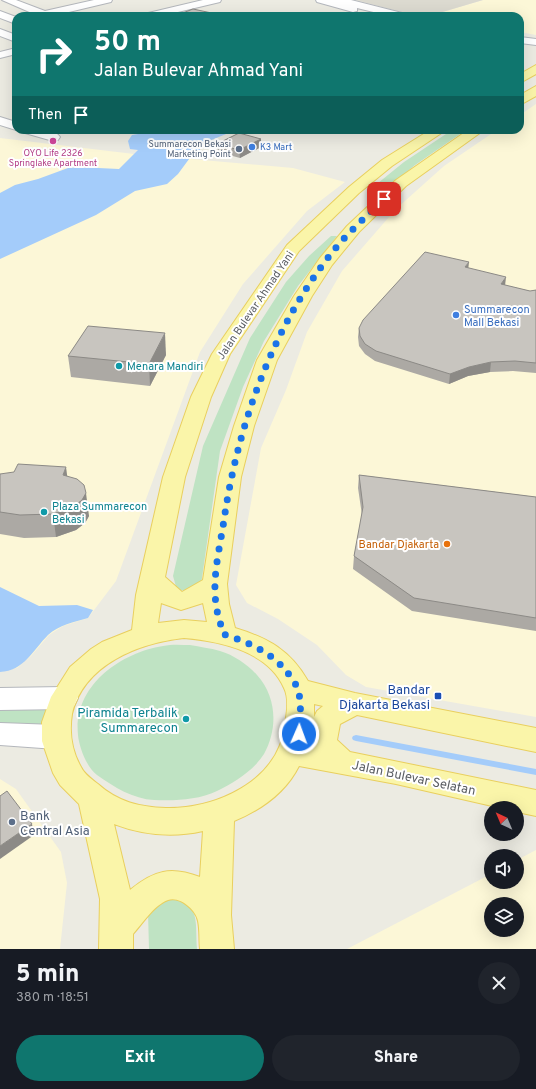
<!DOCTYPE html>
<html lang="en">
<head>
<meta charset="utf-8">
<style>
	:root { --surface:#171b24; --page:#20242c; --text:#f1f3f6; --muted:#9ea1a6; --accent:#0f766e }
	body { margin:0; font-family:Overpass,sans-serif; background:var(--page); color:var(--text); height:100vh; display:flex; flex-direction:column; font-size:15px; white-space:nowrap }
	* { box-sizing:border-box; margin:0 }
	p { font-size:13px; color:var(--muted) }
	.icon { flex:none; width:22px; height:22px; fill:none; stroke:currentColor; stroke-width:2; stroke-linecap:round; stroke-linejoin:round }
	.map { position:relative; height:949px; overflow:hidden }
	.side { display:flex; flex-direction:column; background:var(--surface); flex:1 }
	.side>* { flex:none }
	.banner { position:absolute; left:12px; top:12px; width:512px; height:122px; border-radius:12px; box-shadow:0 4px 16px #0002; background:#0f766e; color:#fff; overflow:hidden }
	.needle { width:26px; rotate:316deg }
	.controls { position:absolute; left:484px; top:801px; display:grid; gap:8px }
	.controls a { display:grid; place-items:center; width:40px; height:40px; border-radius:50%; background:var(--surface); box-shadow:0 4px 16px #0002; font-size:20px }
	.pin { position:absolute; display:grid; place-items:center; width:34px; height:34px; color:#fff; margin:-17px; border-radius:8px; box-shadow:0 2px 6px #0006 }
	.me { position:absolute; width:44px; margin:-22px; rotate:2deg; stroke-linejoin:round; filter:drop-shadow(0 0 3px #0008) }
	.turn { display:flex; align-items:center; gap:14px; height:84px; padding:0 16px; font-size:18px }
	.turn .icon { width:52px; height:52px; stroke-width:2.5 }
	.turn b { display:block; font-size:28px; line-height:34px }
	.then { display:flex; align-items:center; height:38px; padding:0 16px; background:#0003; gap:8px; font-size:15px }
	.round { display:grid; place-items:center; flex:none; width:42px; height:42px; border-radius:21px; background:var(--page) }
	.summary { display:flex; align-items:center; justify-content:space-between; height:68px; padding:0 16px }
	h1 { font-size:24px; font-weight:800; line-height:30px }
	.button { display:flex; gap:8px; margin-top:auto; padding:8px 16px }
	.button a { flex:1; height:46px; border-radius:24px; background:var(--accent); color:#fff; font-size:16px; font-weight:800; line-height:46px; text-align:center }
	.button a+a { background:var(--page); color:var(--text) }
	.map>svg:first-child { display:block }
	.commercial { fill:#fcf7d7; fill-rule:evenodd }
	.education { fill:#dcdad0 }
	.green { fill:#bfe3c3 }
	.water { fill:#a4ccfa }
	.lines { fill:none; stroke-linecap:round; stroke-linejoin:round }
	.stream { fill:#a4ccfa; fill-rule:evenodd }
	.street-casing { stroke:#b4b7bc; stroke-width:2 }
	.secondary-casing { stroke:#b5b8be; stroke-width:2 }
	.primary-casing { stroke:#e9cf5e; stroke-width:2 }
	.street { fill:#fff; fill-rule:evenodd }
	.secondary { fill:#fff; fill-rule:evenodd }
	.primary { fill:#faf5a9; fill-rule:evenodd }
	.wall { fill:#aca9a4 }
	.shaded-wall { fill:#8c8a86 }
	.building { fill:#c8c5bf; stroke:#8c8a86 }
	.route { stroke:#1a73e8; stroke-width:7; stroke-dasharray:0 12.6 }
	.hotel-dot { fill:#d1479c; stroke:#fff; stroke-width:1.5 }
	.shop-dot { fill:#3f7fe0; stroke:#fff; stroke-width:1.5 }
	.service-dot { fill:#5c6f8a; stroke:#fff; stroke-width:1.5 }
	.culture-dot { fill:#0f9aa8; stroke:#fff; stroke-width:1.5 }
	.food-dot { fill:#e8710a; stroke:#fff; stroke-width:1.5 }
	.transit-dot { fill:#1a4fb4; stroke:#fff; stroke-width:1.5 }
	.labels { text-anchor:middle; stroke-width:4; stroke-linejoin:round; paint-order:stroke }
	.far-service-label { font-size:9px; fill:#4e5e75; stroke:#fff; text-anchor:end }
	.far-shop-label { font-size:9px; fill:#366cbe; stroke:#fff; text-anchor:start }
	.far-hotel-label { font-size:9px; fill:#b23c85; stroke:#fff }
	.street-label { font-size:11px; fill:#5a5d62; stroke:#fff }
	.shop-label { font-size:11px; fill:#366cbe; stroke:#fff; text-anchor:start }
	.culture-label { font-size:11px; fill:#0d838f; stroke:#fff; text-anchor:start }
	.food-label { font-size:11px; fill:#c56008; stroke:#fff; text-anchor:end }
	.near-transit-label { font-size:13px; fill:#164399; stroke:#fff; text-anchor:end }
	.near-culture-label { font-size:13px; fill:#0d838f; stroke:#fff; text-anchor:end }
	.near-street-label { font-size:13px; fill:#5a5d62; stroke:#fff }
	.near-service-label { font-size:13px; fill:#4e5e75; stroke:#fff; text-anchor:start }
</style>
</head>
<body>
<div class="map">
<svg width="536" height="949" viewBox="0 0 536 949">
	<rect width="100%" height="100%" fill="#ecebe2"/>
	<g class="commercial">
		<path d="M483,0h53v35l-16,-3v-16h-91z"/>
		<path d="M536,104v613l-170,-30 -20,-12 -29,-30 -39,-26 -31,-16 -11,-18 25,-137 25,-58 21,-58 35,-61 54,-62 48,-43 53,-36h23v-15z"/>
		<path d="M0,138l134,16 159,14 52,14 -38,29 -64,73 -43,68 -84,229 -28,37 -25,8 -14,9 -18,21 -14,12 -17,4z"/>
		<path d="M0,779l16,10 45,63 6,31 -7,66h-60z"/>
		<path d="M536,850v99h-189l144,-75v8h26v-22zM491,904h26v26h-26z"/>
	</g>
	<path class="education" d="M356,0h127l-54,16h-13z"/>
	<g class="green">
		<path d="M452,130h14l-51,35 -36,30 -12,-3 37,-30z"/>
		<path d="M331,236h6l-39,50 -34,55 -21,46 -23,64 -19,134 -9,6 -15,-1 -4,-14 30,-130 47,-108 36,-56 23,-26z"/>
		<path d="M190,645c10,2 20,3 30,6 14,4 28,14 37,24 20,22 21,54 7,79 -10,16 -30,29 -47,37 -19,9 -42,10 -63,9 -21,-1 -40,-13 -57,-25 -10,-7 -18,-28 -19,-40 -5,-48 41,-82 85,-89 9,-2 18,-1 27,-1z"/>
		<path d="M64,698l-8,25 -56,11v-35z"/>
		<path d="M171,895c30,9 24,27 26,54h-48l-1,-37z"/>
	</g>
	<g class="water">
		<path d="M162,130h74l-37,15 -2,2 3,2 -1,3 -7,3 -14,19 -11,10 -32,7 -39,24 -96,44v-66l15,-8 23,-6 30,-11 9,-1 42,2 19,-19 -8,-1 -2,-8 4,-6z"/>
		<path d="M0,587l39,19 38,-1 16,5 -5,8c-14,4 -29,7 -40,17 -15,15 -24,36 -48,37z"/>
	</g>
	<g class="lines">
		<path class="stream" d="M356,735l180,34v6l-180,-34 -3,-1 -1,-2 1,-2z"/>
		<defs>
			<g id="street">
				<path d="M2,0h14l29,11 49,-11h18l-1,2 -59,14h-19l1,-2z"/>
				<path d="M203,0h18l-1,2 -59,14h-18l1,-2z"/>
				<path d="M0,11l16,6v7l-16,-6z"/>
				<path d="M0,29l16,6v7l-16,-6z"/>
				<path d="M16,48v6l-16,4v-6z"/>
				<path d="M0,117l16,5v8l-16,-5z"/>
				<path d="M23,130c11,0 30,-3 37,7l-2,3 -5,1 -28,-8z"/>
				<path d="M64,687l10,3 4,8 -4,8 -10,3 -64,1v-22z"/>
				<path d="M0,723l56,2 10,4 4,8 -4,8 -10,4 -56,-4z"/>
			</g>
			<g id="secondary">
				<path d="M316,0h35l55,14 1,2h-17l-33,-8v3l-4,1 -36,-10z"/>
				<path d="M520,37l16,2v6l-16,-2z"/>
			</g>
			<g id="primary">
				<path d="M536,65v9l-16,9v-9z"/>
				<path d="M536,86v10l-16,9v-10z"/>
				<path d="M430,130h16l-54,36 -33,27 -60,58 -69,103 -19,43 -26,80 -20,100 17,15 21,-12 16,-103 15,-51 23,-66 37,-64 26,-38 27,-32 49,-46 72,-50h16l-78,56 -47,46 -27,33 -20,31 -35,64 -23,66 -13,51 -14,107 2,20 6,24c33,10 55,22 73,53l47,12 181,35v24l-179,-37 -17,9 -3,16 13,12 186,38v26l-19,-4v-4h-16l-105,-24 -97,-18c-13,26 -38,44 -65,55l-3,94 3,34h-34c-1,-9 0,-19 -2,-28 -2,-11 -18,-25 -30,-21 -14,5 -26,24 -35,34v15h-34l1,-50 -21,-95 -19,-19 -7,-12 -11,-32v-19l9,-25 19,-30 21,-18 11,-7 30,-12 4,-35 27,-118 28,-80 21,-43 75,-109 62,-58 33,-27zM161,603l20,7 22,-7 4,19 -23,-2 -26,3zM184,638c35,3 84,13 100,50 5,10 3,27 0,39 -1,6 -1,12 -4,18 -17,43 -71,64 -114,63 -26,-1 -48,-6 -68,-24 -5,-4 -14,-10 -17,-17 -9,-16 -12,-35 -9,-53 12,-50 67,-71 112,-76zM314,704l9,2 -6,5 -3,6zM114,824c29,11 58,14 89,7l-3,46c-29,-11 -46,-7 -70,13z"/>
			</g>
		</defs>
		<use href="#street" class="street-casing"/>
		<use href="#secondary" class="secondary-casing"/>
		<use href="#primary" class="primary-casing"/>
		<use href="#street" class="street"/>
		<use href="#secondary" class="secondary"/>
		<use href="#primary" class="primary"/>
	</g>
	<g class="wall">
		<path d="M261,139v8l-21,11 -22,-6 -1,-8z"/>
		<path d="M468,268l37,17 25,6 6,-1v83l-23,-2 -23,1 -22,4 -19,8 -74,-23 -10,-7 -6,-8 -1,-9 1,-9z"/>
		<path d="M166,355l-16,31 -79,-9 -3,-21z"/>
		<path d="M0,474l67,2 22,40 -4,7 -9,7 -20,7 -32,1 -24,-4z"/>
		<path d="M359,475l177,22v134l-124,-20 -59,-42 1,-13 8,-41 -4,-27z"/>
	</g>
	<g class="shaded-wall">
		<path d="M261,139v8l-21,11 -1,-8z"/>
		<path d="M469,262l-1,9 -3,-4z"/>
		<path d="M506,277l-1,9 -4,-2z"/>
		<path d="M165,333l1,22 -16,31 -1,-22z"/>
		<path d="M491,362l-1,10 -22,4 -19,8 1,-10 19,-7z"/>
		<path d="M66,467l3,22 -6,-14z"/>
		<path d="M86,493l3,23 -4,7 -9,7 -20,7 -3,-23z"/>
		<path d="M32,824l2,11 -34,24v-13z"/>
	</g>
	<g class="building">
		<path d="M193,9l28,6 -3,1h-43z"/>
		<path d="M239,133l22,6 -22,11 -22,-6z"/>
		<path d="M425,252l44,10 -4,5 41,10 -5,7 29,7 6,-1v73l-21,-2 -24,1 -22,5 -19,7 -74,-23 -11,-7 -5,-8 -1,-8 4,-8z"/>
		<path d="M88,326l77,7 -16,31 -81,-8z"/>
		<path d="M18,464l48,3 -3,8 14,4 7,6 2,8 -4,7 -9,7 -20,7 -33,1 -20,-3v-38l14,-2z"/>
		<path d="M359,475l177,22v121l-122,-20 -60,-42 9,-49z"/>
		<path d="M7,791l25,33 -32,22v-50z"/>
	</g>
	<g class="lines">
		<path class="route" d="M299,734c1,-14 3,-31 -1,-44 -1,-4 -4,-8 -6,-11 -16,-25 -41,-36 -69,-45 -2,-10 -6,-20 -7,-30 -4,-27 4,-57 8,-84 14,-97 51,-200 115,-276 14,-16 30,-30 45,-45"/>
	</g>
	<circle class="hotel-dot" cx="53" cy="141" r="4"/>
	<g class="shop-dot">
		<circle cx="252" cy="147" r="4"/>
		<circle cx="456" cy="315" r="4"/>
	</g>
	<g class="service-dot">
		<circle cx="239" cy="149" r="4"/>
		<circle cx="12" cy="822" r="4"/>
	</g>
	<g class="culture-dot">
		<circle cx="119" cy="366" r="4"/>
		<circle cx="44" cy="512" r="4"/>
		<circle cx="186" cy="719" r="4"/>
	</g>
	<circle class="food-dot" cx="447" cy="544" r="4"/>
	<rect class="transit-dot" x="434" y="692" width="8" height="8" rx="2"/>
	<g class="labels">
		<g class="far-service-label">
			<text x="231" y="147">Summarecon Bekasi<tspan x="231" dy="10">Marketing Point</tspan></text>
		</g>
		<g class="far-shop-label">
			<text x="260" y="150">K3 Mart</text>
		</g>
		<g class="far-hotel-label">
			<text x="53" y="156">OYO Life 2326<tspan x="53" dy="10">Springlake Apartment</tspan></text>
		</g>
		<g class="street-label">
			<text transform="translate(255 305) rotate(-56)" y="4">Jalan Bulevar Ahmad Yani</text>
		</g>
		<g class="shop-label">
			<text x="464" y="313">Summarecon<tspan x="464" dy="13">Mall Bekasi</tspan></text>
		</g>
		<g class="culture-label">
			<text x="127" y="370">Menara Mandiri</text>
			<text x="52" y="510">Plaza Summarecon<tspan x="52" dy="13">Bekasi</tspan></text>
		</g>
		<g class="food-label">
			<text x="439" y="548">Bandar Djakarta</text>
		</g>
		<g class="near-transit-label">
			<text x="430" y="694">Bandar<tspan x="430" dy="15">Djakarta Bekasi</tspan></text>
		</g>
		<g class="near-culture-label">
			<text x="178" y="717">Piramida Terbalik<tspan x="178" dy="15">Summarecon</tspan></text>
		</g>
		<g class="near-street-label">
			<text transform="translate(414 777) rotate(12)" y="5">Jalan Bulevar Selatan</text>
		</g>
		<g class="near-service-label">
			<text x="20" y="820">Bank<tspan x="20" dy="15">Central Asia</tspan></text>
		</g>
	</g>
</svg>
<div class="controls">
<a><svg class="needle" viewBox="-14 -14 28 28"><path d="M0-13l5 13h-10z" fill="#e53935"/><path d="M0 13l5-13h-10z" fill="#9ea1a6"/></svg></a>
<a><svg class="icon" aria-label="sound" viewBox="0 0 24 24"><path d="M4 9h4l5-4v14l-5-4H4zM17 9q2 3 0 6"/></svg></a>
<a><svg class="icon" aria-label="layers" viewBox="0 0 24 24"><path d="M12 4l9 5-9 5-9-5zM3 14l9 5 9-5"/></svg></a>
</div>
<div class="pin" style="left:384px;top:199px;background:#d93025"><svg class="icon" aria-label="arrive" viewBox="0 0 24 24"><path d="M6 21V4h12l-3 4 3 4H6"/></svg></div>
<svg class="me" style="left:299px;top:734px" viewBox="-20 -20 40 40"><circle r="17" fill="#1a73e8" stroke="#fff" stroke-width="3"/><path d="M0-11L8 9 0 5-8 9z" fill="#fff"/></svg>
<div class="banner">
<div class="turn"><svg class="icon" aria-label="right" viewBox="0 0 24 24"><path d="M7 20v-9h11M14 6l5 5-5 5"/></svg><div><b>50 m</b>Jalan Bulevar Ahmad Yani</div></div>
<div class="then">Then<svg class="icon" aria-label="arrive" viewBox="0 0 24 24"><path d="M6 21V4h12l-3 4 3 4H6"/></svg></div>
</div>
</div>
<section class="side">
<div class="summary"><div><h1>5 min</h1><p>380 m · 18:51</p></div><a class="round"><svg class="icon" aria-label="close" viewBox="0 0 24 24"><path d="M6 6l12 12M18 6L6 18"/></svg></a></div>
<div class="button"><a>Exit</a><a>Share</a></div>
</section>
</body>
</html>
